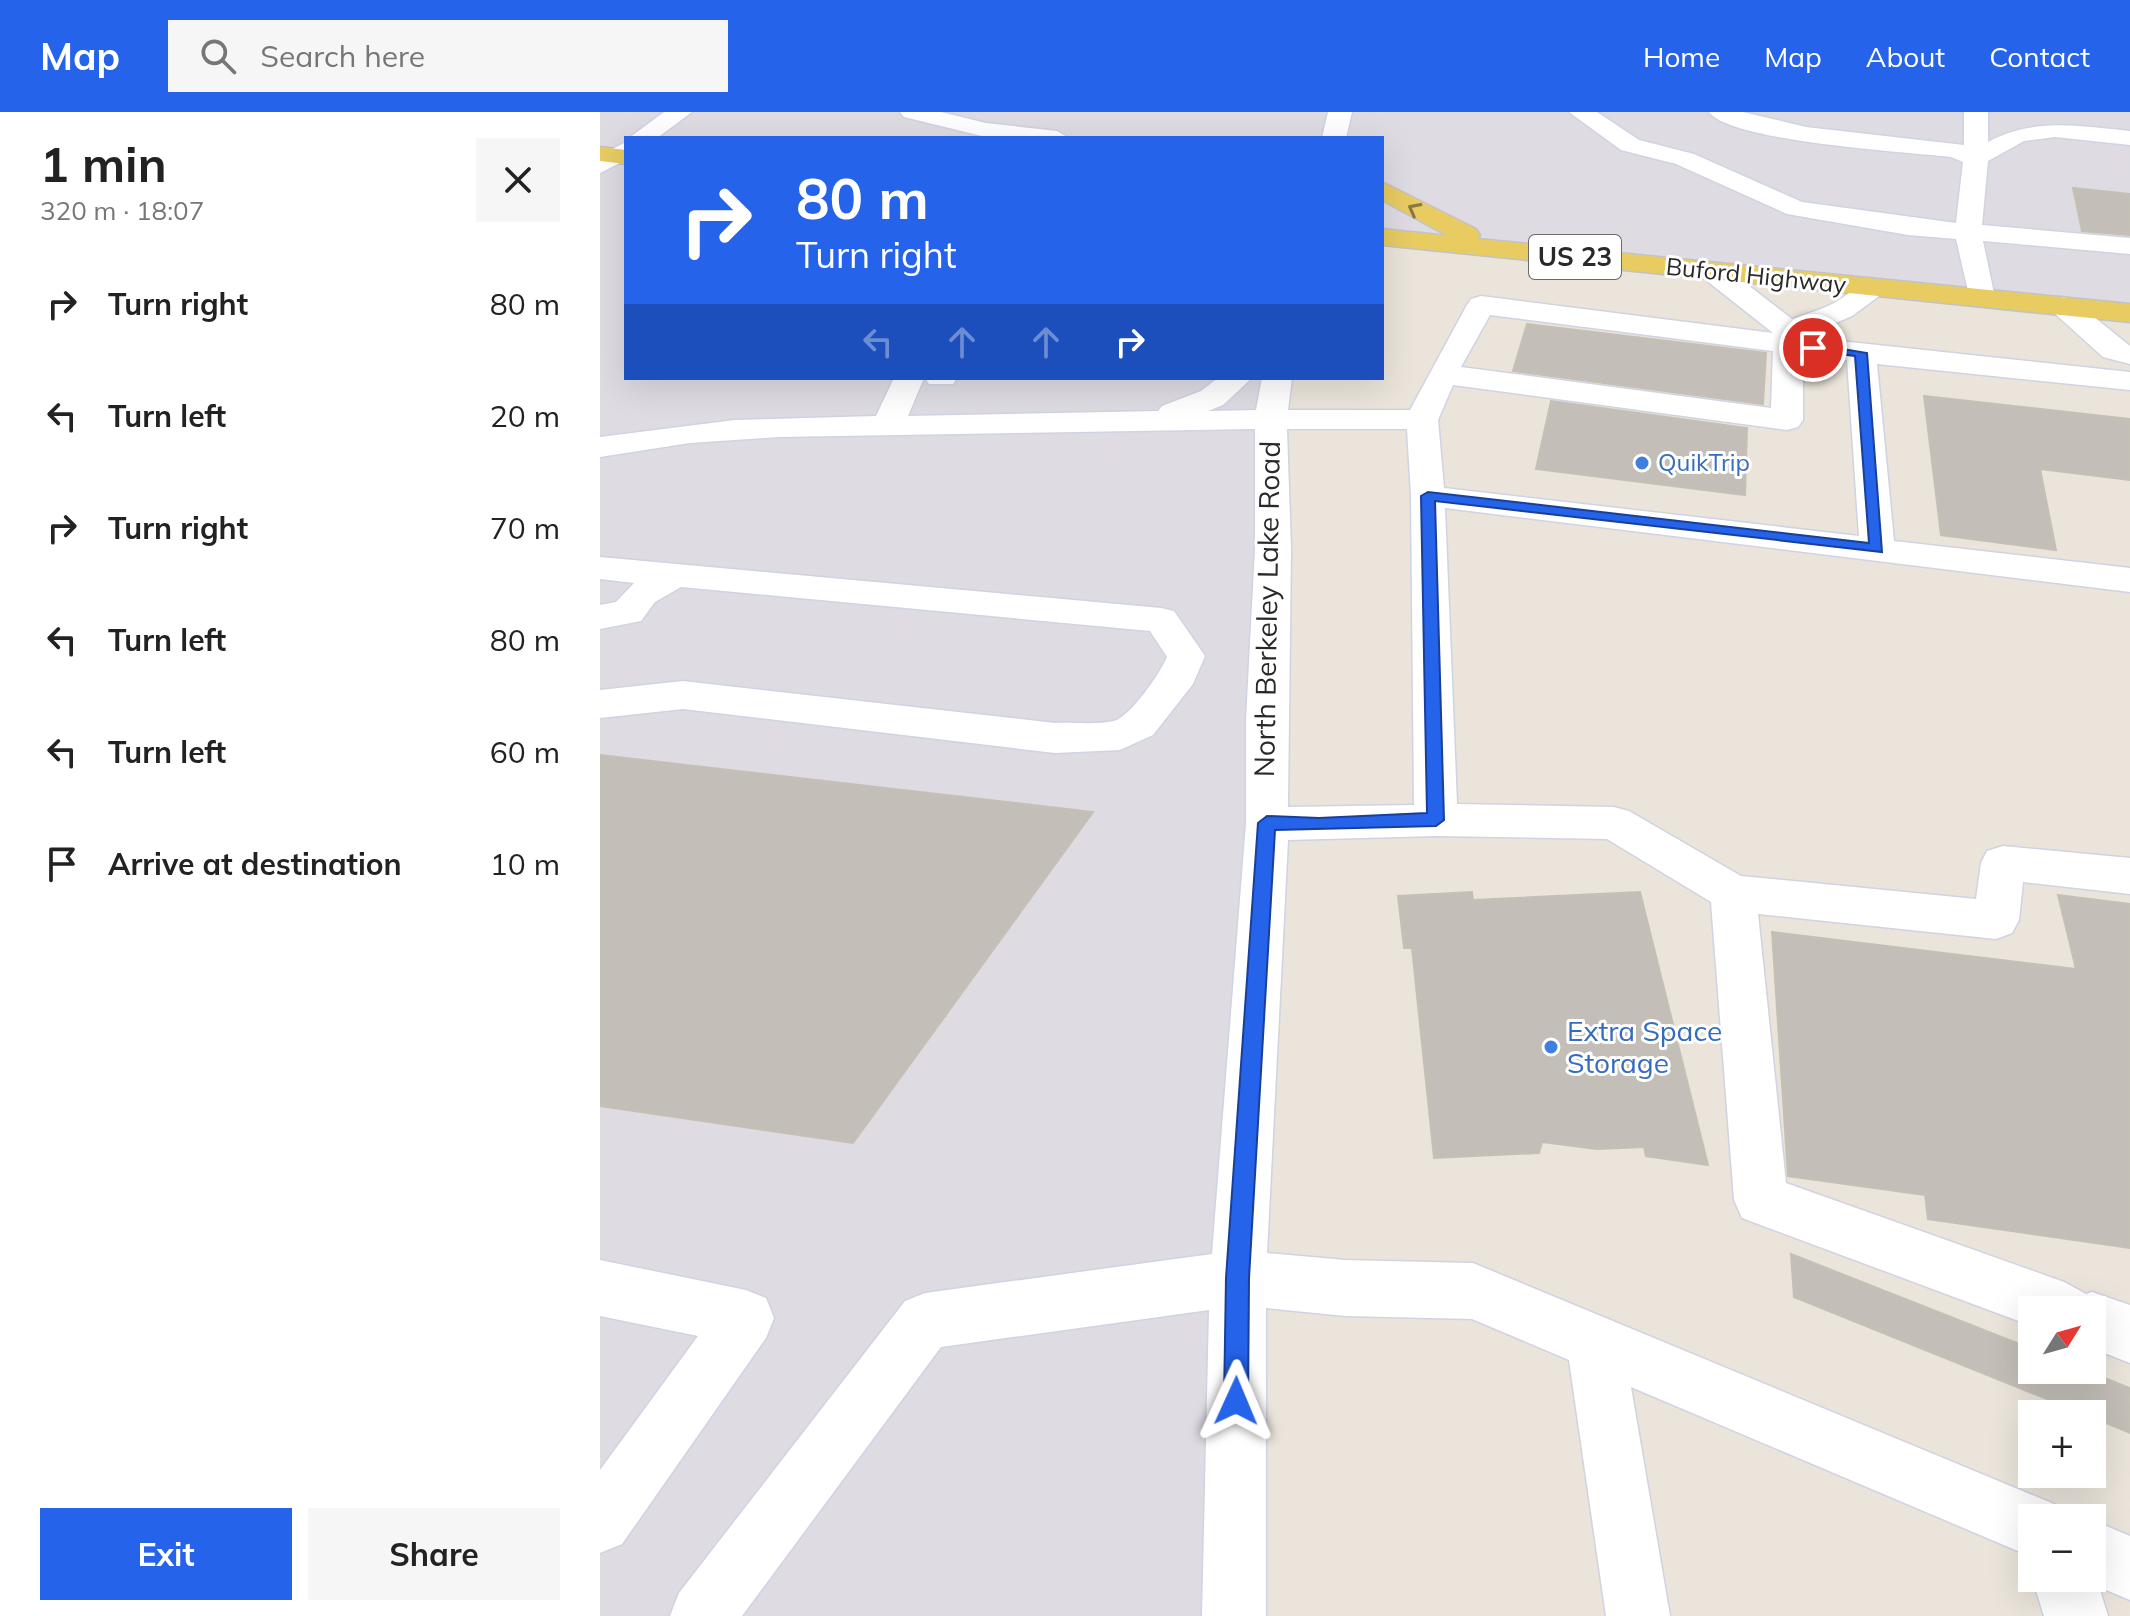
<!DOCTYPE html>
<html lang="en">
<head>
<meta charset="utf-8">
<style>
	:root { --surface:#fff; --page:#f6f6f6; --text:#222; --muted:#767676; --accent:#2563eb }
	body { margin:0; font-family:Mulish,sans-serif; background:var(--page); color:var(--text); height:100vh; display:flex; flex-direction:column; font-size:30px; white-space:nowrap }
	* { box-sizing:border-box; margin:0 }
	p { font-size:26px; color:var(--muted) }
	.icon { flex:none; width:44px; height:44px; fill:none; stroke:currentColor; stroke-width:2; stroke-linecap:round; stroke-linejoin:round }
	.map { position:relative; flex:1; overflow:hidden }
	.details { display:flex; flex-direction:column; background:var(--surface); width:600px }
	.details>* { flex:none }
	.hud { position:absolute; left:24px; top:24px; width:760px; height:244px; border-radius:0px; box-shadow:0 8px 32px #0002; background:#2563eb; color:#fff; overflow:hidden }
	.needle { width:52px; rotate:53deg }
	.tools { position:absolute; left:1418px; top:1184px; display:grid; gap:16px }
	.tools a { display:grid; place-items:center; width:88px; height:88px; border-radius:0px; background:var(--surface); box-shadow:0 8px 32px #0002; font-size:40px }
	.pin { position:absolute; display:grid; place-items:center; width:68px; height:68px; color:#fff; margin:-34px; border:4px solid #fff; border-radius:50%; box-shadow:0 2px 8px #0007 }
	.me { position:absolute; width:88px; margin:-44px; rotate:1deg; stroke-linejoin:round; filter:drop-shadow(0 0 6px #0008) }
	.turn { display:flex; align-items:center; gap:28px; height:168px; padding:0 40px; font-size:36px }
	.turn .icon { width:104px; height:104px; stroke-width:2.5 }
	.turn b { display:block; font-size:56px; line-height:68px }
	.lanes { display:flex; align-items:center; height:76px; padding:0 40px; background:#0003; justify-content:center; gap:40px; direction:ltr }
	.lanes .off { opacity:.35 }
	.round { display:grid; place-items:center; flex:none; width:84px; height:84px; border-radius:0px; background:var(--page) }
	.overview { display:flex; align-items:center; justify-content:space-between; height:136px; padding:0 40px }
	h1 { font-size:48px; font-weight:700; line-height:60px }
	.cta { display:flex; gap:16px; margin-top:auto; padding:16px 40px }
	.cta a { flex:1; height:92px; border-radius:0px; background:var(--accent); color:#fff; font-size:32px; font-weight:700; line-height:92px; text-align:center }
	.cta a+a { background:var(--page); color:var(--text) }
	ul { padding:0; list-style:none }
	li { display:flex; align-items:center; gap:24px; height:112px; padding:0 40px }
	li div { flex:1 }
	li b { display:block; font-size:30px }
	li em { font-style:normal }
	header { display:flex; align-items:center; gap:48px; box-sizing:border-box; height:112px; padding:0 40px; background:var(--accent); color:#fff }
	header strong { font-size:38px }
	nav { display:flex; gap:44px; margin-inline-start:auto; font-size:28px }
	.search { width:560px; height:72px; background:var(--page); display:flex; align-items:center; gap:20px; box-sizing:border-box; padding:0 28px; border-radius:0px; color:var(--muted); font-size:30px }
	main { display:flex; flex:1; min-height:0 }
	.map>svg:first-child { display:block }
	.industrial { fill:#dedbe3 }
	.building { fill:#c3beb7; stroke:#c5c0b5; stroke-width:2 }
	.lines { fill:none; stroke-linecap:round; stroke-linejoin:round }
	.minor-casing { stroke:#d0d3e1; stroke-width:3 }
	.major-casing { stroke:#c3c3c3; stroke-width:3 }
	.minor { fill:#fff; fill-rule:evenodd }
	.major { fill:#e8cc62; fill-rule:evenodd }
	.oneway { stroke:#887a46 }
	.route { fill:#2563eb; stroke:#184099; stroke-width:2 }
	.shop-dot { fill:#3f7fe0; stroke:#fff; stroke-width:3 }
	.labels { text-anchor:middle; stroke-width:6; stroke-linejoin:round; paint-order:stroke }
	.far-street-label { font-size:24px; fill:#292929; stroke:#fff }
	.far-shop-label { font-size:24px; fill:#366cbe; stroke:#fff; text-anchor:start }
	.shield { fill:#fff; stroke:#696969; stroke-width:2 }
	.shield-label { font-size:26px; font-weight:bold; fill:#292929 }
	.street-label { font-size:28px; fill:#292929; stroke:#fff }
	.shop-label { font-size:28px; fill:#366cbe; stroke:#fff; text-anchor:start }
</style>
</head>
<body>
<header>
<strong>Map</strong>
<div class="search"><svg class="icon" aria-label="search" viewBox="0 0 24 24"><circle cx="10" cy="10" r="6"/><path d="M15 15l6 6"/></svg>Search here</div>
<nav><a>Home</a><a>Map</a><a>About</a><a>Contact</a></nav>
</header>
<main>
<section class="details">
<div class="overview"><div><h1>1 min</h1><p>320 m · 18:07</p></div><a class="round"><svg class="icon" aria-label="close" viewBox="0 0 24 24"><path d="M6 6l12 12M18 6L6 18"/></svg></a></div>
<ul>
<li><svg class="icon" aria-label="right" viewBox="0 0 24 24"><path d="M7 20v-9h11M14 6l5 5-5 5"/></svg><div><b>Turn right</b></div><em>80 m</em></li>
<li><svg class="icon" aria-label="left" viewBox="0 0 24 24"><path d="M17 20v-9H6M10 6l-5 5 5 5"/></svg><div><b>Turn left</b></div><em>20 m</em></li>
<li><svg class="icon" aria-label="right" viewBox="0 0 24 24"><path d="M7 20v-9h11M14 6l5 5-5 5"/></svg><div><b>Turn right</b></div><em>70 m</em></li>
<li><svg class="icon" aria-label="left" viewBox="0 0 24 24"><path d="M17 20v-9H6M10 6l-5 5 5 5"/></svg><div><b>Turn left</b></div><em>80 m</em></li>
<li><svg class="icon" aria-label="left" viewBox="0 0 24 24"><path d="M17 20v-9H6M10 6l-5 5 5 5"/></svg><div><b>Turn left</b></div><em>60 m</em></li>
<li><svg class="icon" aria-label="arrive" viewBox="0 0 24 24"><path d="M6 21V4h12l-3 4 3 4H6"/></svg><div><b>Arrive at destination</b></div><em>10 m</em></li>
</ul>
<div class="cta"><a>Exit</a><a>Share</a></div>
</section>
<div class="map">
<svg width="1530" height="1504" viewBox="0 0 1530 1504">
	<rect width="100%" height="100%" fill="#eae4db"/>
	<path class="industrial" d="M0,0h1530v202l-748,-77v-99h-756v240h651l-43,1238h-634z"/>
	<g class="building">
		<path d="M1473,76l57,6v41l-48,-4z"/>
		<path d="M927,212l239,29 -3,51 -250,-33z"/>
		<path d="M1324,284l206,23v61l-90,-11 16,81 -115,-15z"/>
		<path d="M951,289l196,27 -2,67 -209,-26z"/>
		<path d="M0,643l493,57 -240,331 -253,-37z"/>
		<path d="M872,780l1,8 167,-8 68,273 -62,-9 -2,-9 -47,2 -55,-7 -3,11 -105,5 -22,-210h-8l-6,-52z"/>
		<path d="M1458,783l72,9v344l-202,-29 -3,-24 -137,-19 -16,-244 304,37z"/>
		<path d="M1191,1142l241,95v21h52l46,18v45l-38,-16v-3h-8l-290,-117z"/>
	</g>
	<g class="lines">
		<defs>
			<g id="minor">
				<path d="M64,0h28l-35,26h-28z"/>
				<path d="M300,0h41l45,11 71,8 12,7 -83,-1 -82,-20z"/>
				<path d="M728,0h24l-6,26h-24z"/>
				<path d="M969,0h28l42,28 55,14 108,48 154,21 7,-61 -12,-5c-42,-5 -220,-15 -242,-45h34l63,15 158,18v-33h24v30c46,-25 92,-16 142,-11v14l-75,-8 -31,4 -36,20 -6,64 148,13v16l-147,-13 12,57 -4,6h-20l-15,-65 -48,-4 -121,-21 -111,-50 -55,-14z"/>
				<path d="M26,30v18l-26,13v-18z"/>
				<path d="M1112,151l10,2 70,54c14,-5 29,-9 42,-16 18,-10 31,-26 52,-21l4,6 -38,28 -49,21 327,35v18l-253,-26 17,177 236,27v24l-685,-84 12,296 157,3 15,4 112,65 235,23 5,-36 6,-12 16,-5 127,12v36l-107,-12 -4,38 -7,13 -16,6 -238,-25 28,269 278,99 22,12 6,-2 38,13v58l-38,-15v-38h-60v16l-290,-108 -8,-18 -23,-298 -104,-63 -171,-3 -148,4 -21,413 78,7 128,3 581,241 6,14h-28v39l-401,-170 39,229h-64l-37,-256 -97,-41 -127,-3 -79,-8v308h-64l7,-306 -268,37 -199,269h-72l9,-23 226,-292 20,-8 287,-39 34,-431v-103l9,-172v-119l-475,8 -90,6 -90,14v-20l135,-17 141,-4 18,-38h30l-16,38 250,-5 4,-5 39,-15 17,-13h34l-29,27 -15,6 48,-1 6,-32h30l-4,32h122l57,-105 4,-6 10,-3 292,37 -71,-56 -4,-6 4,-6zM890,203l283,36 -2,57 -310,-41zM1203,243l44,5 12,176 -415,-48 -6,-68 15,-35 334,45 11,-3 5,-7zM687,317h120l4,67 3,309 -126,2 3,-259z"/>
				<path d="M1463,185l10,3 57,46v18l-27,-7 -50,-45 -4,-6 4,-6z"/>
				<path d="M325,266h32l-4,6h-24z"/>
				<path d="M0,445l561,51 13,3 31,45 -12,28 -40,51 -33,15 -65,3 -372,-44 -83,9v-28l83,-9 372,42c18,-1 41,2 59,-2 17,-5 46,-48 53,-64l-17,-26 -469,-44 -26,15 -14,19 -41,8v-24l16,-3 18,-19 -34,-4z"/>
				<path d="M0,1148l146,30 20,8 8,20 -8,20 -144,206 -22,9v-83l98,-134 -98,-20z"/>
				<path d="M1492,1408l38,16v64l-31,-13 9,29h-64l-12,-38h60z"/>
			</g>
			<g id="major">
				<path d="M0,35l26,3v14l-26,-3z"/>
				<path d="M782,70l94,47 4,6 -2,4 652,65v18l-748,-77v-16l66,7 -66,-36z"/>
			</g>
		</defs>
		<use href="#minor" class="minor-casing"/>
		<use href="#major" class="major-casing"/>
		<use href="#minor" class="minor"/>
		<use href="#major" class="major"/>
	</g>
	<defs><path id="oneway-chevron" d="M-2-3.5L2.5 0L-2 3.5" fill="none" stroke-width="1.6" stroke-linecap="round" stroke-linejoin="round" transform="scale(2)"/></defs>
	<use class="oneway" href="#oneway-chevron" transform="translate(814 97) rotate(-152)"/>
	<path class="route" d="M1213,232l54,9 15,199 -447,-51 9,319 -8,6 -161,4 -26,448 -1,123 -3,8 -9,4 -8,-4 -4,-8 2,-123 32,-455 9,-7 52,2 108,-5 -6,-317 7,-4 441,51 -14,-187 -46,-6v-5z"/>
	<g class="shop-dot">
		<circle cx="1042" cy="351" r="8"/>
		<circle cx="951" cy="935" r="8"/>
	</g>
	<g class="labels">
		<g class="far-street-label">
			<text transform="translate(1156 164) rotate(6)" y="8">Buford Highway</text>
		</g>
		<g class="far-shop-label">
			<text x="1058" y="359">QuikTrip</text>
		</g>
		<rect class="shield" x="929" y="123" width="92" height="44" rx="6"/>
		<g class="shield-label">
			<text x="975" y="154">US 23</text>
		</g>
		<g class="street-label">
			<text transform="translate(667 497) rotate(-89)" y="10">North Berkeley Lake Road</text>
		</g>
		<g class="shop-label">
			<text x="967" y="929">Extra Space<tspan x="967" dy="32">Storage</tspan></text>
		</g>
	</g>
</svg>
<div class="tools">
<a><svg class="needle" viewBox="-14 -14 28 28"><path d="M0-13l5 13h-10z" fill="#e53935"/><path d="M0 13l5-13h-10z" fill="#767676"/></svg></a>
<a>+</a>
<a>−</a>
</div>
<div class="pin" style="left:1213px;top:236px;background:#d93025"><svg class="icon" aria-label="arrive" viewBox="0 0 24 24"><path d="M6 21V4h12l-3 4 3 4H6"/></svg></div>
<svg class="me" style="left:636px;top:1289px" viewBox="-20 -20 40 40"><path d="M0-17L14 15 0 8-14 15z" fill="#2563eb" stroke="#fff" stroke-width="4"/></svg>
<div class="hud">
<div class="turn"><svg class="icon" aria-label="right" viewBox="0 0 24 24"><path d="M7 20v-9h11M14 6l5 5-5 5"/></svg><div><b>80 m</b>Turn right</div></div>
<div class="lanes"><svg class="icon off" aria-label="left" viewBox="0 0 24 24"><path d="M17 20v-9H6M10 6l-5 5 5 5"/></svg><svg class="icon off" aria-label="ahead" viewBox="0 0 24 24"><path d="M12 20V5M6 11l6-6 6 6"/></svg><svg class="icon off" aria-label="ahead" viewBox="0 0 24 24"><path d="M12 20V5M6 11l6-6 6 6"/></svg><svg class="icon" aria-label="right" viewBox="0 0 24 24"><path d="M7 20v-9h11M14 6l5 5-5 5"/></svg></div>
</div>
</div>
</main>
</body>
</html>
